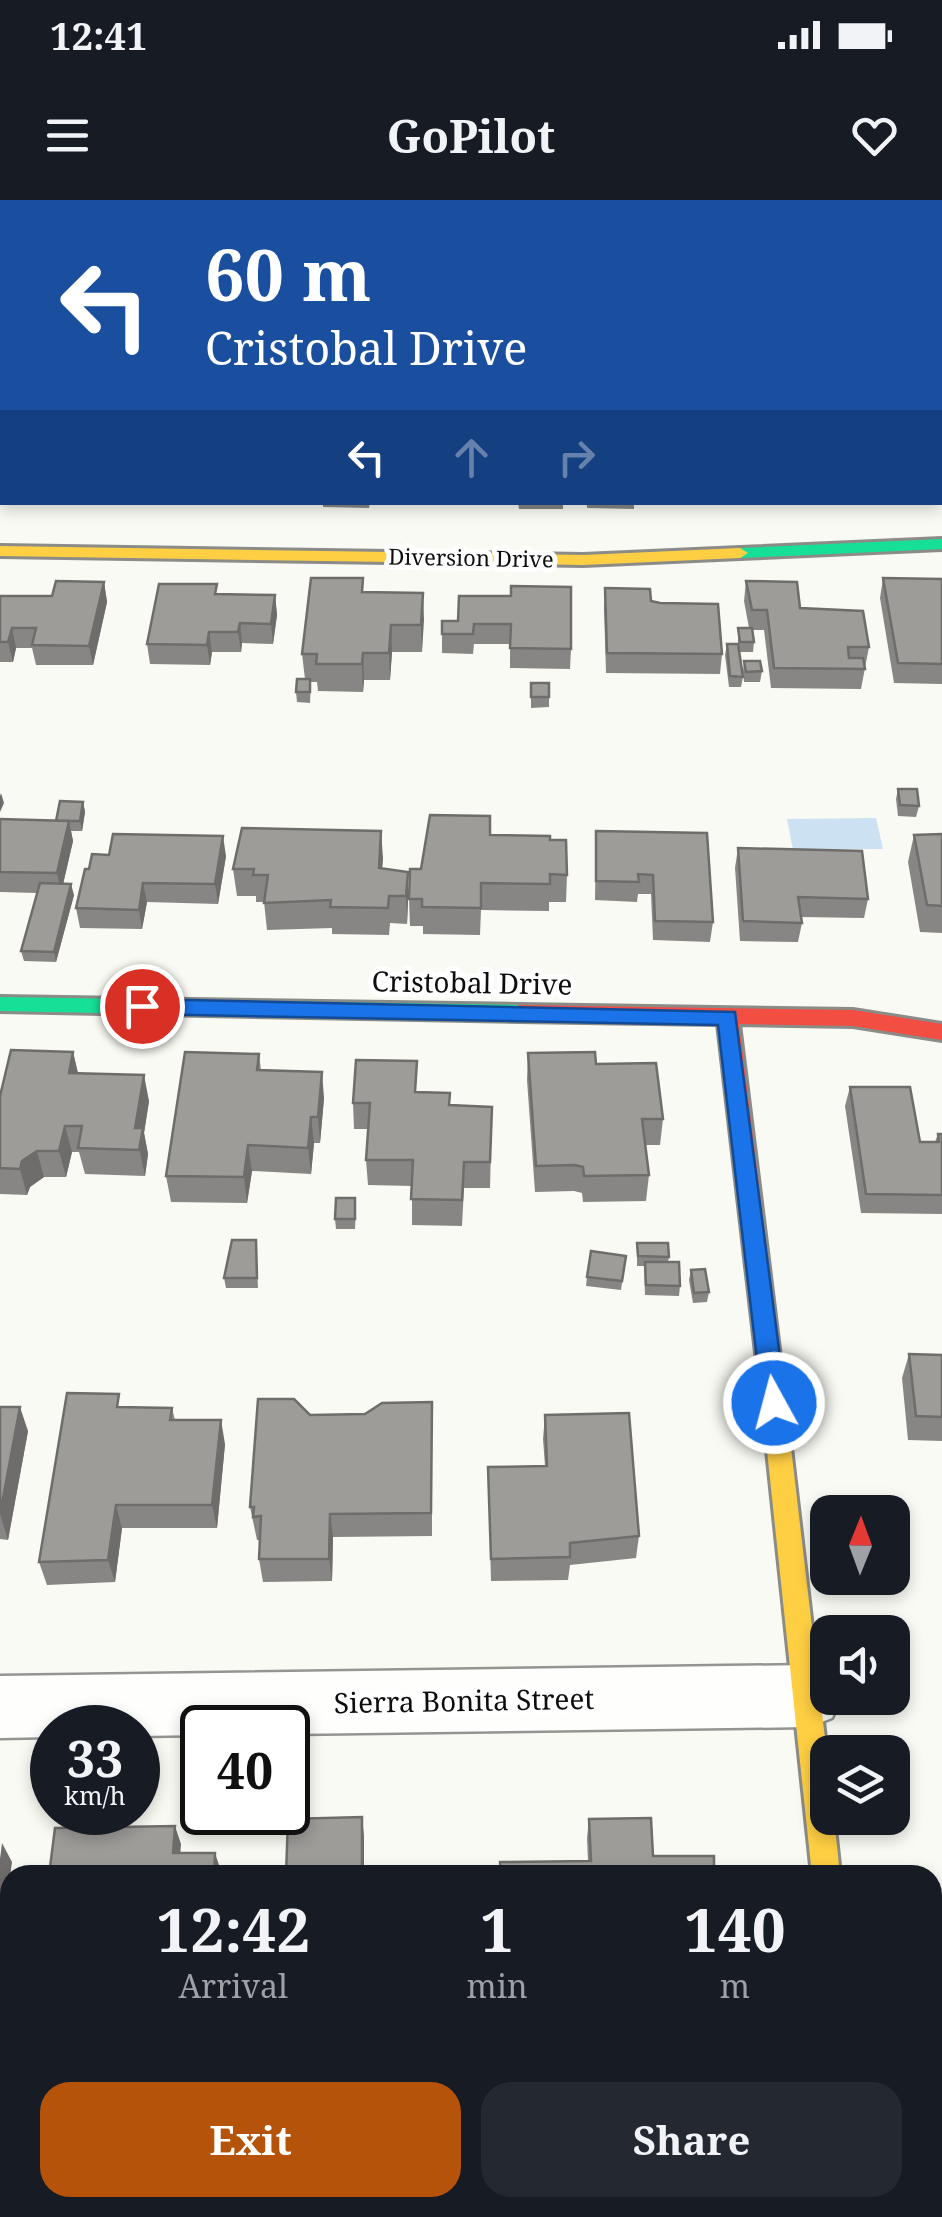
<!DOCTYPE html>
<html lang="en">
<head>
<meta charset="utf-8">
<style>
	:root { --surface:#171b24; --page:#242831; --text:#f1f3f6; --muted:#9ea1a6; --accent:#b45309 }
	body { margin:0; font-family:"Noto Serif",serif; background:var(--page); color:var(--text); height:100vh; display:flex; flex-direction:column; font-size:38px; white-space:nowrap }
	* { box-sizing:border-box; margin:0 }
	p { font-size:32px; color:var(--muted) }
	.icon { flex:none; width:55px; height:55px; fill:none; stroke:currentColor; stroke-width:2; stroke-linecap:round; stroke-linejoin:round }
	.map { position:relative; flex:1; overflow:hidden }
	.details { position:absolute; left:0px; top:1665px; width:942px; height:352px; display:flex; flex-direction:column; background:var(--surface); border-radius:30px 30px 0 0; box-shadow:0 5px 15px #0003 }
	.details>* { flex:none }
	.banner { position:absolute; left:0px; top:0px; width:942px; height:305px; box-shadow:0 5px 15px #0003; background:#1a4fa0; color:#fff; overflow:hidden }
	.needle { width:65px; rotate:1deg }
	.buttons { position:absolute; left:810px; top:1295px; display:grid; gap:20px }
	.buttons a { display:grid; place-items:center; width:100px; height:100px; border-radius:20px; background:var(--surface); box-shadow:0 5px 15px #0003; font-size:50px }
	.speed { position:absolute; left:30px; top:1505px; display:flex; gap:20px; font-size:50px; font-weight:700; text-align:center }
	.speed>* { display:grid; place-content:center; width:130px; height:130px; border-radius:50%; background:var(--surface); box-shadow:0 5px 15px #0003; line-height:1 }
	.speed small { font-size:25px; font-weight:400 }
	.speed .limit { border:5px solid #111; border-radius:15px; background:#fff; color:#111 }
	.pin { position:absolute; display:grid; place-items:center; width:85px; height:85px; color:#fff; margin:-42px; border:5px solid #fff; border-radius:50%; box-shadow:0 2px 10px #0007 }
	.me { position:absolute; width:110px; margin:-55px; rotate:353deg; stroke-linejoin:round; filter:drop-shadow(0 0 8px #0008) }
	.turn { display:flex; align-items:center; gap:35px; height:210px; padding:0 40px; font-size:45px }
	.turn .icon { width:130px; height:130px; stroke-width:2.5 }
	.turn b { display:block; font-size:70px; line-height:85px }
	.lanes { display:flex; align-items:center; height:95px; padding:0 40px; background:#0003; justify-content:center; gap:50px; direction:ltr }
	.lanes .off { opacity:.35 }
	.eta { display:flex; justify-content:space-evenly; align-items:center; height:170px; text-align:center }
	.eta b { font-size:60px; font-weight:700; line-height:70px }
	.primary-button { display:flex; gap:20px; margin-top:auto; padding:20px 40px }
	.primary-button a { flex:1; height:115px; border-radius:30px; background:var(--accent); color:#fff; font-size:40px; font-weight:700; line-height:115px; text-align:center }
	.primary-button a+a { background:var(--page); color:var(--text) }
	.status { display:flex; justify-content:space-between; align-items:center; height:70px; padding:0 50px; background:var(--surface); direction:ltr }
	.status svg { height:28px; fill:currentColor }
	header { display:flex; justify-content:space-between; align-items:center; height:130px; padding:0 40px; background:var(--surface); font-size:45px; font-weight:700 }
	.map>svg:first-child { display:block }
	.water { fill:#cce2f2 }
	.lines { fill:none; stroke-linecap:round; stroke-linejoin:round }
	.street-casing { stroke:#949492; stroke-width:5 }
	.fast-casing { stroke:#8b8b88; stroke-width:6 }
	.slow-casing { stroke:#8b8b88; stroke-width:6 }
	.jam-casing { stroke:#8b8b88; stroke-width:6 }
	.street { fill:#fefefd; fill-rule:evenodd }
	.fast { fill:#16e098; fill-rule:evenodd }
	.slow { fill:#ffcf43; fill-rule:evenodd }
	.jam { fill:#f24e42; fill-rule:evenodd }
	.wall { fill:#888684 }
	.shaded-wall { fill:#6f6d6b }
	.building { fill:#9e9c99; stroke:#6f6d6b; stroke-width:2.5 }
	.route { fill:#1a73e8; stroke:#114b97; stroke-width:2.5 }
	.labels { text-anchor:middle; stroke-width:10; stroke-linejoin:round; paint-order:stroke }
	.far-street-label { font-size:22px; fill:#0e0e0e; stroke:#fff }
	.street-label { font-size:28px; fill:#0e0e0e; stroke:#fff }
</style>
</head>
<body>
<div class="status"><b>12:41</b><svg viewBox="0 0 49 12"><path d="M0 12V9h3v3zM5 12V6h3v6zM10 12V3h3v9zM15 12V0h3v12zM26 1h20v11H26zM47 4h2v5h-2z"/></svg></div>
<header><svg class="icon" aria-label="menu" viewBox="0 0 24 24"><path d="M4 6h16M4 12h16M4 18h16"/></svg>GoPilot<svg class="icon" aria-label="heart" viewBox="0 0 24 24"><path d="M12 20l-8-8c-3-5 5-10 8-4 3-6 11-1 8 4z"/></svg></header>
<div class="map">
<svg width="942" height="2017" viewBox="0 0 942 2017">
	<rect width="100%" height="100%" fill="#fafaf4"/>
	<path class="water" d="M876,618l7,31 -90,1 -6,-31z"/>
	<g class="lines">
		<defs>
			<g id="street">
				<path d="M809,1465l19,7v26h13l-9,20 -23,9 -521,7v-6h-86v7l-64,1v-8h-86v9l-52,1v-62z"/>
				<path d="M819,2008h77l2,9h-78z"/>
			</g>
			<g id="fast">
				<rect x="940" y="66" width="2" height="9"/>
				<path d="M942,339v10l-202,9 -8,-5 8,-5z"/>
				<path d="M0,797l519,8 10,8 -10,8 -519,-10z"/>
			</g>
			<g id="slow">
				<rect x="0" y="49" width="2" height="8"/>
				<path d="M0,346l583,9 157,-7 8,5 -8,5 -157,7 -583,-9z"/>
				<path d="M776,1212l9,3 3,7 40,342v54h6l6,57h-28l-48,-453 3,-7z"/>
			</g>
			<path id="jam" d="M519,805l334,5 89,14v16l-89,-14 -114,-2 49,398 -3,7 -9,3 -9,-3 -3,-7 -46,-398 -199,-3 -10,-8z"/>
		</defs>
		<use href="#street" class="street-casing"/>
		<use href="#fast" class="fast-casing"/>
		<use href="#slow" class="slow-casing"/>
		<use href="#jam" class="jam-casing"/>
		<use href="#street" class="street"/>
		<use href="#fast" class="fast"/>
		<use href="#slow" class="slow"/>
		<use href="#jam" class="jam"/>
	</g>
	<g class="wall">
		<path d="M0,0h44l-1,2h-41v3h-2z"/>
		<path d="M61,0h101l-1,2h-99z"/>
		<path d="M189,0h83v2h-84z"/>
		<rect x="311" y="0" width="90" height="2"/>
		<rect x="429" y="0" width="101" height="2"/>
		<rect x="540" y="0" width="126" height="2"/>
		<rect x="681" y="0" width="87" height="2"/>
		<path d="M796,0h106v2h-105z"/>
		<path d="M936,0h6v25h-2v-23h-4z"/>
		<rect x="0" y="71" width="2" height="55"/>
		<rect x="0" y="236" width="2" height="66"/>
		<path d="M60,302h43v2z"/>
		<rect x="248" y="302" width="43" height="3"/>
		<path d="M323,302h47l-1,6 -46,-1z"/>
		<path d="M518,302h45v7h-44z"/>
		<path d="M587,302h47v7l-47,-1z"/>
		<path d="M712,302h51v1z"/>
		<path d="M883,378l59,1v105l-48,-1 -14,-85z"/>
		<path d="M746,381l54,27 69,39 -8,42 -90,-1 -7,-58h-12l2,12 -1,10h-14l4,25 -2,10h-12l-4,-32 2,-11h11v-16h11l-5,-27z"/>
		<path d="M104,382l3,20 -14,63h-57l-4,-17h-16l-3,14h-13v-66h52z"/>
		<path d="M605,388l46,13 71,53 -2,20 -114,-1 -2,-65z"/>
		<path d="M364,392l59,1 -1,59h-30l-2,28h-26l-1,12 -45,-1 -1,-9h-6l-1,21 -13,-1 -1,-10 9,-13 -3,-25z"/>
		<path d="M218,394l57,1 2,20 -4,29 -31,-1 -1,9h-29l-2,13 -60,-1 -3,-20z"/>
		<path d="M459,396l112,53 -1,20 -60,-1v-24h-36l-1,10 -31,-1v-32h16z"/>
		<path d="M744,461l18,10 -2,11h-16l-1,-11z"/>
		<path d="M531,483h18v24l-18,1z"/>
		<path d="M898,589l21,17 -3,11 -18,-1 -2,-17z"/>
		<path d="M83,602l2,10 -3,19h-11l2,10 -10,43 11,11 -18,67 -32,-1 -3,-10 16,-58 -37,-1v-73l56,2z"/>
		<path d="M596,631l117,91 -3,20 -57,-2 -2,-46h-13l-1,8 -42,-2z"/>
		<path d="M942,634v99l-22,-1 -12,-70 6,-27z"/>
		<path d="M490,635l60,5 17,35 -1,27h-17v9l-68,-1 -1,25 -57,-1v-8h-13l-1,-27 12,-30z"/>
		<path d="M738,648l130,51 -4,19 -63,-1 1,6 -4,19 -58,-1 -5,-73z"/>
		<path d="M226,656l-8,48 -71,-2 -5,27 -62,-1 -4,-20 9,-39z"/>
		<path d="M383,658l-1,10 26,4v27l-1,25 -17,-1 -1,12 -57,-1v-6l-65,2 -3,-28h-8v-6h-19l-4,-27z"/>
		<path d="M73,852l5,21 71,28 -5,32 4,21 -3,22 -60,-2 -6,-22h-7l-6,25h-22l-14,10 -3,8 -27,-1v-98z"/>
		<path d="M528,853l68,11 67,55 -3,26h-15l4,30 -3,26 -63,1 -1,-9 -8,-2 -39,1 -8,-112z"/>
		<path d="M259,854l2,16 63,28 -4,45h-6l-3,31 -59,-3 -5,32 -76,-1 -5,-26z"/>
		<path d="M850,887l70,55h15l3,-8h4v80l-81,-1 -16,-107z"/>
		<path d="M418,892l32,14 42,1 -2,81h-26l-2,38 -50,-1v-39l-44,-1 -2,-25 2,-31h-14l-1,-26z"/>
		<path d="M356,1008l-1,21h-19l-1,-10z"/>
		<path d="M256,1040l2,48h-32l-2,-10z"/>
		<path d="M637,1043l32,14 -1,5 12,24 -1,10 -34,-1 -1,-29h-7z"/>
		<path d="M626,1056l-5,34 -35,-4 1,-9z"/>
		<path d="M691,1070l18,22 -2,10 -14,1 -4,-23z"/>
		<path d="M909,1154l33,1v86l-34,-1 -6,-62z"/>
		<path d="M432,1202v134l-99,1 -1,44 -69,1 -4,-23 1,-19h-3l-7,-33 60,-92 55,-1z"/>
		<path d="M0,1207l28,24 -20,109 -8,-1z"/>
		<path d="M123,1208h49l3,12 50,24 -8,84h-95l-7,54 -68,3 -8,-23z"/>
		<path d="M545,1215l94,121 -3,22 -66,7 -2,15 -77,1 -3,-114 57,-1 -2,-27z"/>
		<path d="M589,1619l64,37 -65,5 -1,-23z"/>
	</g>
	<g class="shaded-wall">
		<path d="M104,382l3,20 -14,63 -4,-19z"/>
		<path d="M423,393l1,27 -2,32 -1,-27z"/>
		<path d="M275,395l2,20 -4,29 -2,-20z"/>
		<path d="M240,423l2,20 -1,9 -3,-20z"/>
		<path d="M391,425l1,27 -2,28 -1,-27z"/>
		<path d="M12,428l4,20 -3,14 -5,-20z"/>
		<path d="M209,432l3,20 -2,13 -3,-20z"/>
		<path d="M363,453l1,27 -1,12 -1,-28z"/>
		<path d="M1,593l3,10 -4,9v-16z"/>
		<path d="M83,602l2,10 -3,19 -2,-10z"/>
		<path d="M69,621l4,20 -12,52 -4,-20z"/>
		<path d="M381,631l2,27 -3,37 -1,-27z"/>
		<path d="M223,636l3,20 -8,48 -3,-20z"/>
		<path d="M408,672v27l-1,25 -1,-28z"/>
		<path d="M143,683l4,19 -5,27 -3,-19z"/>
		<path d="M71,684l3,11 -18,67 -2,-10z"/>
		<path d="M73,852l6,26 -10,-5z"/>
		<path d="M322,872l2,26 -4,45 -2,-26z"/>
		<path d="M144,875l5,26 -5,32 4,21 -3,22 -10,-48z"/>
		<path d="M311,917l3,26 -3,31 -3,-26z"/>
		<path d="M65,926l7,26 -6,25 -7,-26z"/>
		<path d="M248,945l4,26 -5,32 -3,-26z"/>
		<path d="M37,951l7,26 -14,10 -3,8 -7,-26 2,-8z"/>
		<path d="M20,1207l8,24 -20,109 -8,-26z"/>
		<path d="M221,1220l4,24 -8,84 -5,-23z"/>
		<path d="M116,1305l6,23 -7,54 -7,-22z"/>
		<path d="M330,1314l3,23 -1,44 -3,-22z"/>
		<path d="M362,1617l2,19v39h-2z"/>
		<path d="M175,1626l6,18 -2,27 -6,-18z"/>
		<path d="M2,1643l10,19 -10,75 -2,-4v-74z"/>
		<path d="M215,1653l6,18 -1,4h-6z"/>
	</g>
	<g class="building">
		<path d="M69,0h40l-1,2h-40z"/>
		<path d="M189,0h42l-1,2h-42z"/>
		<rect x="311" y="0" width="36" height="2"/>
		<path d="M429,0h40l-1,2h-39z"/>
		<path d="M541,0h112v1l-112,1z"/>
		<rect x="684" y="0" width="40" height="2"/>
		<rect x="864" y="0" width="38" height="1"/>
		<rect x="0" y="71" width="2" height="36"/>
		<rect x="0" y="236" width="2" height="46"/>
		<path d="M311,378h52l-1,14 61,1 -2,32h-30l-2,28h-26l-1,11h-46l1,-10h-15z"/>
		<path d="M883,378l59,1v85l-44,-1z"/>
		<path d="M56,381l48,1 -15,64 -57,-1 4,-17h-24l-4,14h-8v-46h52z"/>
		<path d="M746,381l51,1 3,26 63,3 6,36h-21l1,11h14l2,11 -91,-1 -7,-58h-15z"/>
		<path d="M159,384h58l-2,10 60,1 -4,29 -31,-1 -2,9h-29l-2,13 -60,-1z"/>
		<path d="M511,386l60,1v62l-61,-1 1,-24h-37l-1,10h-31v-13h16l1,-25h52z"/>
		<path d="M605,388l45,1 1,12 9,2 58,1 4,50 -115,-1z"/>
		<path d="M738,428h14l2,14h-14z"/>
		<path d="M727,444h11l5,33 -13,-1z"/>
		<path d="M744,461h16l2,10 -16,1z"/>
		<path d="M297,479h13v13h-14z"/>
		<rect x="531" y="483" width="18" height="14"/>
		<path d="M898,589h19l2,17 -19,-1z"/>
		<path d="M60,601l23,1 -3,19h-24z"/>
		<path d="M430,615l60,1v19l60,1v4h16l1,35 -17,-1v10l-69,-1v25l-59,-1v-8h-13l1,-30h11z"/>
		<path d="M0,619l69,2 -12,52 -57,-1z"/>
		<path d="M242,628l139,3 -2,37 29,4 -2,24h-17l-1,12 -58,-1 1,-7 -67,3 4,-28h-15l1,-6h-21z"/>
		<path d="M596,631l111,2 6,89 -58,-1 -2,-46 -15,-1 1,8 -43,-1z"/>
		<path d="M113,634l110,2 -8,48 -72,-1 -4,27 -63,-2 9,-39h4l3,-15 17,1z"/>
		<path d="M942,634v72l-15,-1 -13,-70z"/>
		<path d="M738,648l124,3 6,48 -70,-2 4,26 -59,-2z"/>
		<path d="M40,683l31,1 -17,68 -33,-1z"/>
		<path d="M11,850l62,2 -4,21 75,2 -9,53h8l-4,22 -61,-2 4,-22h-17l-6,25h-22l-15,10 -2,8 -20,-1v-72z"/>
		<path d="M185,852l74,2 -2,16 65,2 -4,45h-7l-3,31 -60,-3 -4,32 -78,-1z"/>
		<path d="M595,852l1,12 60,-1 7,56h-21l7,56 -65,1 -1,-9 -8,-2 -39,1 -8,-113z"/>
		<path d="M356,860l61,1 -2,31 35,1 -1,12 43,2 -2,55h-26l-2,38 -51,-1 2,-39h-47l4,-57h-17z"/>
		<path d="M850,887h60l10,55h19l-1,-8h4v61l-76,-1z"/>
		<path d="M336,998h19v21h-20z"/>
		<path d="M232,1040h24l1,38h-33z"/>
		<path d="M637,1043h31l1,14 -31,-1z"/>
		<path d="M591,1051l35,5 -4,25 -35,-4z"/>
		<path d="M645,1062h34l1,24 -34,-1z"/>
		<path d="M705,1069l4,23 -15,1 -3,-23z"/>
		<path d="M909,1154l33,1v62l-26,-1z"/>
		<path d="M67,1193l52,1 -2,13 55,1 -2,12h51l-9,85h-96l-8,55 -69,2z"/>
		<path d="M258,1199h36l16,16 55,-1 17,-11 50,-1 -1,111 -101,1 -1,45h-70l2,-43 -8,1 1,-10h-4z"/>
		<path d="M0,1207h20l-20,107z"/>
		<path d="M629,1213l10,123 -69,7v14l-79,2 -3,-92 59,-1 -2,-51z"/>
		<path d="M362,1617v58h-76l2,-56z"/>
		<path d="M651,1618l2,38h61v19h-213l-1,-13 91,-1 -2,-42z"/>
		<path d="M175,1626l-2,27h42l-1,22h-165l6,-47z"/>
	</g>
	<path class="route" d="M142,799l593,13 51,391 -3,7 -9,3 -9,-3 -3,-7 -44,-378 -576,-11 -10,-8z"/>
	<g class="labels">
		<g class="far-street-label">
			<text transform="translate(471 358) rotate(1)" y="8">Diversion Drive</text>
		</g>
		<g class="street-label">
			<text transform="translate(472 783) rotate(1)" y="10">Cristobal Drive</text>
			<text transform="translate(464 1501) rotate(-1)" y="10">Sierra Bonita Street</text>
		</g>
	</g>
</svg>
<div class="buttons">
<a><svg class="needle" viewBox="-14 -14 28 28"><path d="M0-13l5 13h-10z" fill="#e53935"/><path d="M0 13l5-13h-10z" fill="#9ea1a6"/></svg></a>
<a><svg class="icon" aria-label="sound" viewBox="0 0 24 24"><path d="M4 9h4l5-4v14l-5-4H4zM17 9q2 3 0 6"/></svg></a>
<a><svg class="icon" aria-label="layers" viewBox="0 0 24 24"><path d="M12 4l9 5-9 5-9-5zM3 14l9 5 9-5"/></svg></a>
</div>
<div class="speed"><div>33<small>km/h</small></div><div class="limit">40</div></div>
<div class="pin" style="left:142px;top:806px;background:#d93025"><svg class="icon" aria-label="arrive" viewBox="0 0 24 24"><path d="M6 21V4h12l-3 4 3 4H6"/></svg></div>
<svg class="me" style="left:774px;top:1203px" viewBox="-20 -20 40 40"><circle r="17" fill="#1a73e8" stroke="#fff" stroke-width="3"/><path d="M0-11L8 9 0 5-8 9z" fill="#fff"/></svg>
<div class="banner">
<div class="turn"><svg class="icon" aria-label="left" viewBox="0 0 24 24"><path d="M17 20v-9H6M10 6l-5 5 5 5"/></svg><div><b>60 m</b>Cristobal Drive</div></div>
<div class="lanes"><svg class="icon" aria-label="left" viewBox="0 0 24 24"><path d="M17 20v-9H6M10 6l-5 5 5 5"/></svg><svg class="icon off" aria-label="ahead" viewBox="0 0 24 24"><path d="M12 20V5M6 11l6-6 6 6"/></svg><svg class="icon off" aria-label="right" viewBox="0 0 24 24"><path d="M7 20v-9h11M14 6l5 5-5 5"/></svg></div>
</div>
<section class="details">
<div class="eta">
<div><b>12:42</b><p>Arrival</p></div>
<div><b>1</b><p>min</p></div>
<div><b>140</b><p>m</p></div>
</div>
<div class="primary-button"><a>Exit</a><a>Share</a></div>
</section>
</div>
</body>
</html>
